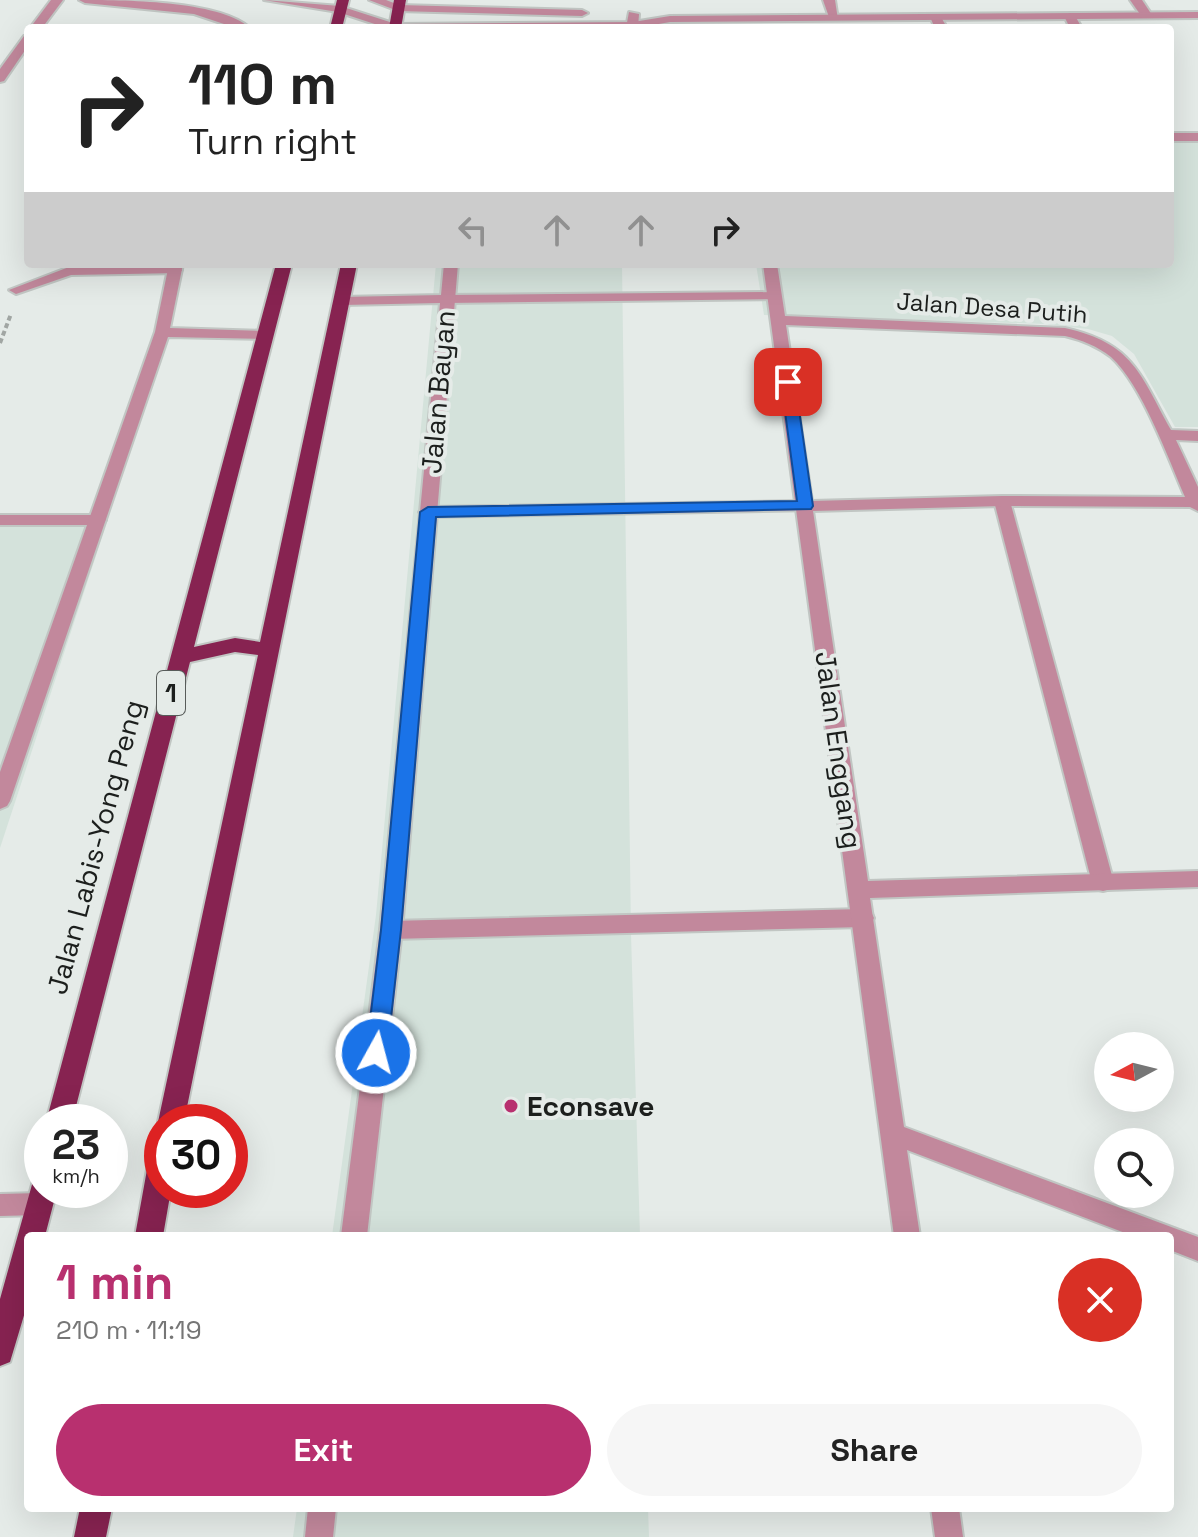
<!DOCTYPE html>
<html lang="en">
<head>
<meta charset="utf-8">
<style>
	:root { --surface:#fff; --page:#f6f6f6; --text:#222; --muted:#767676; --accent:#b8306f }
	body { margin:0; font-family:"Space Grotesk",sans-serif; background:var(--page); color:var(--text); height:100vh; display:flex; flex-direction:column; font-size:30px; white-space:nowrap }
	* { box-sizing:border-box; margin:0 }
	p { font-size:26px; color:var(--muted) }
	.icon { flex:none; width:44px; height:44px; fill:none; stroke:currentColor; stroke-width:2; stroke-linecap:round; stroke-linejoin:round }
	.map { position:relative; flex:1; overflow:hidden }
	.sheet { position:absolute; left:24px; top:1232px; width:1150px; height:280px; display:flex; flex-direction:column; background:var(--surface); border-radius:8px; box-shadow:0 8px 32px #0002 }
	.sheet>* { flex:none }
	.banner { position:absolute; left:24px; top:24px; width:1150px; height:244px; border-radius:8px; box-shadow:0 8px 32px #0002; background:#fff; color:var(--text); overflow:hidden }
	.needle { width:52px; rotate:263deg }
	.controls { position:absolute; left:1094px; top:1032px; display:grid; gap:16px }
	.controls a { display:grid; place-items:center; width:80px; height:80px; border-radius:50%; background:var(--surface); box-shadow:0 8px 32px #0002; font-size:40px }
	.speed { position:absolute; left:24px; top:1104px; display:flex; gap:16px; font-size:40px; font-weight:700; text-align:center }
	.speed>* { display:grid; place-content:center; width:104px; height:104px; border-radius:50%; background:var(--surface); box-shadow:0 8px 32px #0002; line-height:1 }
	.speed small { font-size:20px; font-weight:400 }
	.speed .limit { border:12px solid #d22; background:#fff; color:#111 }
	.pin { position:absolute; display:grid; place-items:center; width:68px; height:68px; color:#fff; margin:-34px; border-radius:16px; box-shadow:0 4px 12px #0006 }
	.me { position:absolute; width:88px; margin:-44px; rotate:7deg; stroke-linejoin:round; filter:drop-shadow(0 0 6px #0008) }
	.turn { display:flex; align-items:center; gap:28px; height:168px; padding:0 32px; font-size:36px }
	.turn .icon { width:104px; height:104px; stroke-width:2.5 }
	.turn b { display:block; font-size:56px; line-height:68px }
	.lanes { display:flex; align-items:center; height:76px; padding:0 32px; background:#0003; justify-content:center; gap:40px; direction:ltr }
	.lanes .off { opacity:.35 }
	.round { display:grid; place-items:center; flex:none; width:84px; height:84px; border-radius:42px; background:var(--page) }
	.headline { display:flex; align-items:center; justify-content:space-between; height:136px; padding:0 32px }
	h1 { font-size:48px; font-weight:700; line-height:60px; color:var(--accent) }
	.button { display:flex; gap:16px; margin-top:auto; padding:16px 32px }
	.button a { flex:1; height:92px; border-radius:48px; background:var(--accent); color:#fff; font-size:32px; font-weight:700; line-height:92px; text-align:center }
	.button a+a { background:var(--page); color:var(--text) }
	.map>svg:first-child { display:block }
	.built { fill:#d4e2db }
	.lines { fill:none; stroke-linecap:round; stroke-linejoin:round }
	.service-casing { stroke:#c1c6c3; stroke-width:4 }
	.minor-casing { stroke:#c1c6c3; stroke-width:4 }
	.tertiary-casing { stroke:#c1c6c3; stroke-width:4 }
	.trunk-casing { stroke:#c1c6c3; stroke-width:4 }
	.path { stroke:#a1a6a3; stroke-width:4; stroke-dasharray:5 3; stroke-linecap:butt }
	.service { fill:#c2889c; fill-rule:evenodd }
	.minor { fill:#c2889c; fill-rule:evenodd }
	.tertiary { fill:#c2889c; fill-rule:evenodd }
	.trunk { fill:#872351; fill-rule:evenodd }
	.route { fill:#1a73e8; stroke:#114b97; stroke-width:2 }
	.poi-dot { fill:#b8306f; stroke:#e5ebe8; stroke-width:3 }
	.labels { text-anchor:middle; stroke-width:8; stroke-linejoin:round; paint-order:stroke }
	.far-street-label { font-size:24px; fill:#1c1f1d; stroke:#e5ebe8 }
	.shield { fill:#e5ebe8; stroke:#585c5a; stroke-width:2 }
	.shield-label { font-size:26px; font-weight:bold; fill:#1c1f1d }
	.street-label { font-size:28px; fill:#1c1f1d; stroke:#e5ebe8 }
	.poi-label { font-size:28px; font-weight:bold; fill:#1c1f1d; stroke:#e5ebe8; text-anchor:start }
</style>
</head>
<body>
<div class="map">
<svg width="1198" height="1537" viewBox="0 0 1198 1537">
	<rect width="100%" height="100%" fill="#e5ebe8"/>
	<g class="built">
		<path d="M1170,142l28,1v284h-23l-41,-73 -22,-18 -24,-7 -43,-5 -281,-9 -8,-51h414z"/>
		<path d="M436,264h186l9,670 9,302h-308l44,-321z"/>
		<path d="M110,513l-110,335v-333z"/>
		<path d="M297,1508h351l1,29h-356z"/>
	</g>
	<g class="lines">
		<defs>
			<g id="service">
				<path d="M823,0h12l3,20h-8z"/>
				<path d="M1130,0h12l10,15 -2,2h-8z"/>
				<path d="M629,12l10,2 -1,14h-12z"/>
				<path d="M936,14l4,1 7,13h-12l-5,-11z"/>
				<path d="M175,266l7,4 -2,3 -109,2 -55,19 -7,-4 60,-23z"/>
				<path d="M776,292l5,1v6l-336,4 -7,-4 7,-4z"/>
				<path d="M1002,496l8,5 104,382 -3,6 -8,2 -8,-2 -3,-6 -98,-382z"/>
				<path d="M806,501l6,1 2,4 -2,4 -384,7 -9,-5 9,-5z"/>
				<path d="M0,515h97l9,5 -9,5h-97z"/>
				<path d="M863,909l8,3 3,6 -3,6 -8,3 -472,12 -8,-3 -3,-6 3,-6 8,-3z"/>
			</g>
			<g id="minor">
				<path d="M51,0h12l-21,28h-12z"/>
				<path d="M79,0c42,0 140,0 171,28h-14l-42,-14 -109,-11z"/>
				<path d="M1070,13l4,1 8,14h-12l-6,-12z"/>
				<path d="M28,35v11l-24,35 -4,1v-13l24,-33z"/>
				<rect x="1170" y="133" width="28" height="8"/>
				<path d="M169,264h14l-13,64 96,3 7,4 -7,4 -98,-2 -158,464 -3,5 -7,3v-37l155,-440z"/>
				<path d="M444,264h14l-56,666 -35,306h-26l39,-306 60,-627 -98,2 -7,-4 7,-4 99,-2z"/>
				<path d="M763,264h14l8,52 280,12c68,15 75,46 106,102l27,1v10l-22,-1 22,47v24l-8,-4 -188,-1 -189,5 55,370 330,-10v16l-328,11 34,229 294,110v24l-28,-11v-14h-37l-226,-86 13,86h-26zM786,325l279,11c17,4 32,10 46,21 31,28 57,101 74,140l-183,-1 -190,5z"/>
				<path d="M308,1508h28l-3,29h-28z"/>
				<path d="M931,1508h28l4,29h-28z"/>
			</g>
			<g id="tertiary">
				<path d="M264,0l76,6 56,18 237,-2 37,-6 528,-4v6l-528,4 -34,6h-249l-49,-16z"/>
				<path d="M369,0h17l13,5 183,5 6,3 -6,3 -184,-5z"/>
				<path d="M40,1193l9,3 4,8 -4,8 -9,3 -40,1v-22z"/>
			</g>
			<g id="trunk">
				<path d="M337,0h12l-7,28h-12z"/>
				<path d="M394,0h12l-5,28h-12z"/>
				<path d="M276,264h16l-98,383 41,-9 25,4 81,-378h16l-173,858h-22v8l-4,-8 100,-467 -23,-3 -45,10 -118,460h-26z"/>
				<path d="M162,1152v38h9l-8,46h-28l13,-72 4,-9z"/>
				<path d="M42,1178v12h15l-12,46h-17v66l-18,60 -10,4v-67l33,-118z"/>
				<path d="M80,1508h32l-6,29h-32z"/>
			</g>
		</defs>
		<use href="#service" class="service-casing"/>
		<use href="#minor" class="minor-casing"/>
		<use href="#tertiary" class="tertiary-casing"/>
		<use href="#trunk" class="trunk-casing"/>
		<path class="path" d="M0,343l11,-29"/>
		<use href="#service" class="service"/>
		<use href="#minor" class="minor"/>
		<use href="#tertiary" class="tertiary"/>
		<use href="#trunk" class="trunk"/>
	</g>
	<path class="route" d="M788,378l7,4 18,124 -2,3 -375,8 -35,413 -14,123 -3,6 -8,3 -7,-3 -3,-6 15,-123 39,-418 8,-5 369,-6 -16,-119z"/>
	<circle class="poi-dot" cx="511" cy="1106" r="8"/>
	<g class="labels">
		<g class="far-street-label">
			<text transform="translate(992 308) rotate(4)" y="8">Jalan Desa Putih</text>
		</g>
		<rect class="shield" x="157" y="671" width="28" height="44" rx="6"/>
		<g class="shield-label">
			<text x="171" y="702">1</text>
		</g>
		<g class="street-label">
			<text transform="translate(438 392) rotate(-85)" y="10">Jalan Bayan</text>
			<text transform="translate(839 750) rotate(82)" y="10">Jalan Enggang</text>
			<text transform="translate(95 847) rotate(-75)" y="10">Jalan Labis-Yong Peng</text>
		</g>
		<g class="poi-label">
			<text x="527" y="1116">Econsave</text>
		</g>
	</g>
</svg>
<div class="controls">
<a><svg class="needle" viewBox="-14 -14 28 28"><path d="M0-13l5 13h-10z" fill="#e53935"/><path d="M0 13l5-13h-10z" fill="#767676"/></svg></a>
<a><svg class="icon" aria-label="search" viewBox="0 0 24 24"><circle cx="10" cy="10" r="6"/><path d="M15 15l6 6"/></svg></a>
</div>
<div class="speed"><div>23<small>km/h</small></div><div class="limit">30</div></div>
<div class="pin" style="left:788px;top:382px;background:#d93025"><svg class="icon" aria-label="arrive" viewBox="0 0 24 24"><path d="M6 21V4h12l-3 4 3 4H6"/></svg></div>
<svg class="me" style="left:376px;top:1053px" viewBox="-20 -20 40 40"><circle r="17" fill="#1a73e8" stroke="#fff" stroke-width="3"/><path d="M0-11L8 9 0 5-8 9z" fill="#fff"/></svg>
<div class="banner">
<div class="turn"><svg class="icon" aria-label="right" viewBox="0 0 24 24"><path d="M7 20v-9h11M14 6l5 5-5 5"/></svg><div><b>110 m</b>Turn right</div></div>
<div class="lanes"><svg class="icon off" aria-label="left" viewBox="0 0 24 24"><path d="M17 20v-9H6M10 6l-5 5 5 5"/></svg><svg class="icon off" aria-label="ahead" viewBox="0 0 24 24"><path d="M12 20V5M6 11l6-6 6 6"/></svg><svg class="icon off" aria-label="ahead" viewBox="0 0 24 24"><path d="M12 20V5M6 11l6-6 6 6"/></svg><svg class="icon" aria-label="right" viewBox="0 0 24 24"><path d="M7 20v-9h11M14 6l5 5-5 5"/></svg></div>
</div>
<section class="sheet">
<div class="headline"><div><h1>1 min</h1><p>210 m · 11:19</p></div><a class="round" style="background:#d93025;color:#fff"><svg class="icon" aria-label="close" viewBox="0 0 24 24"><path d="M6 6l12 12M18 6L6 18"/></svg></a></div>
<div class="button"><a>Exit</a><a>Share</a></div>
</section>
</div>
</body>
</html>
